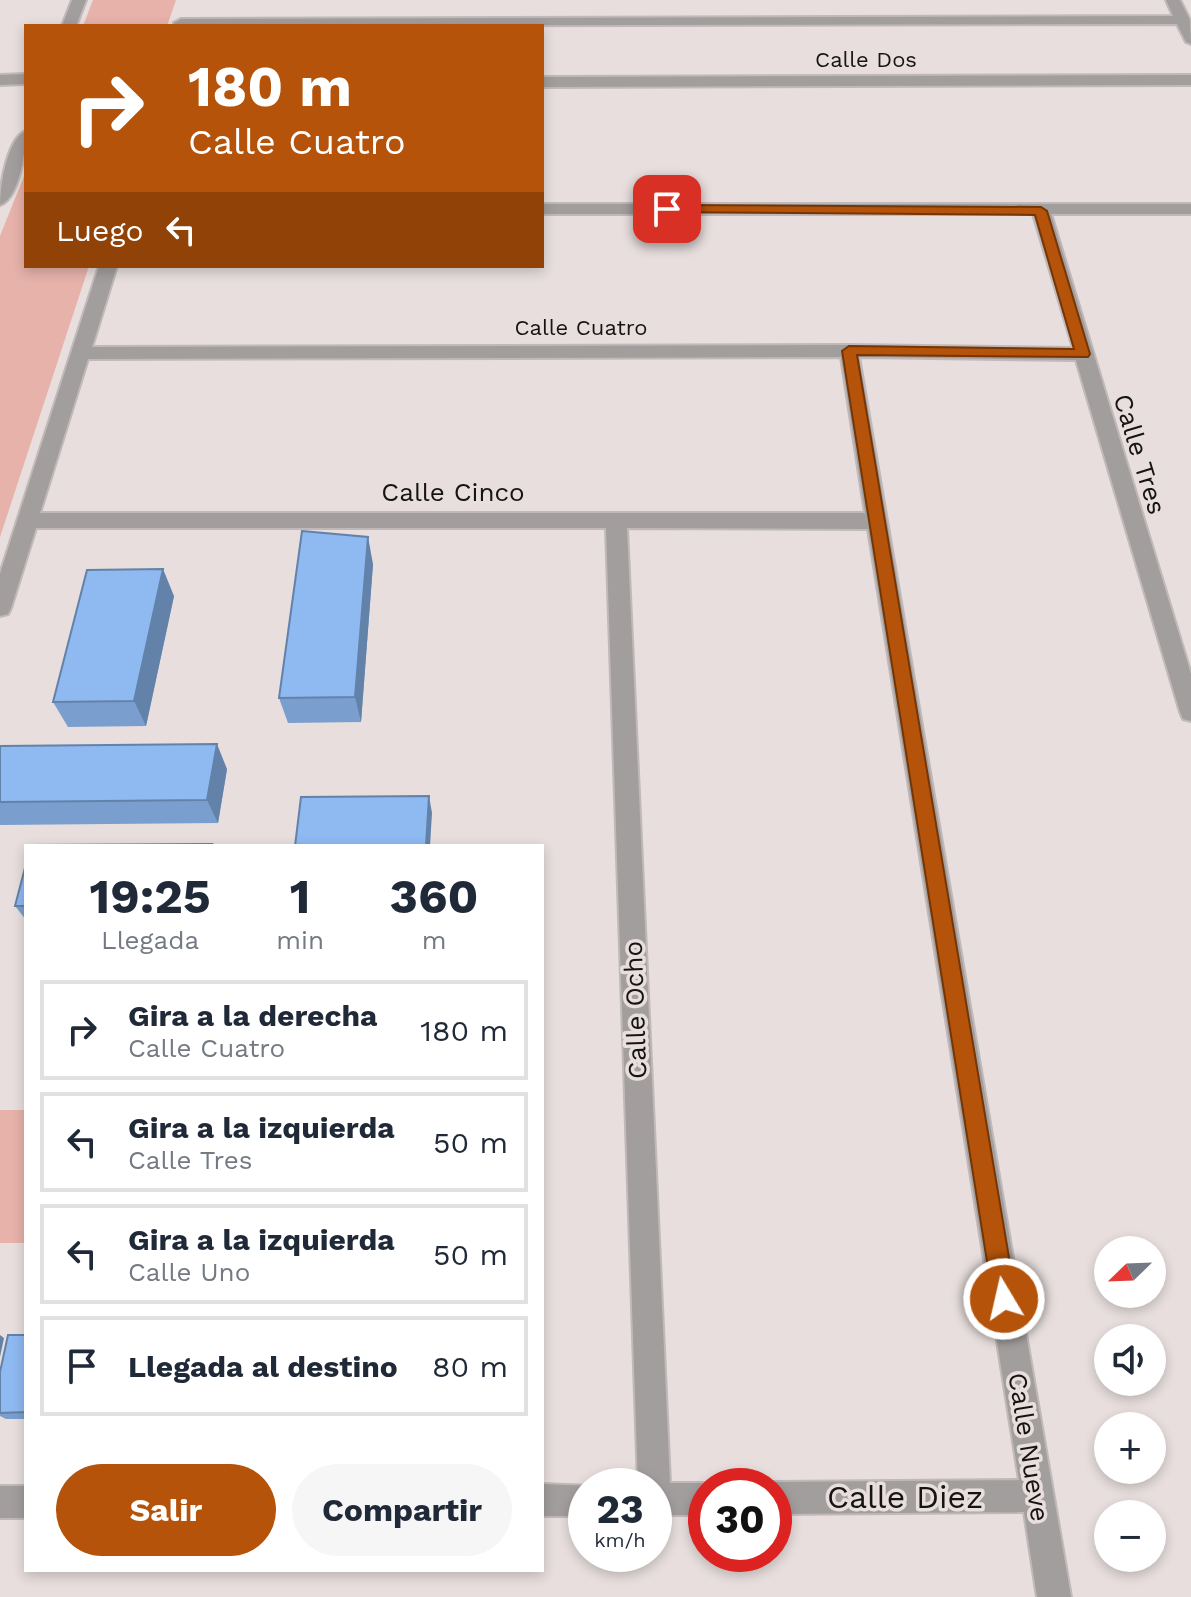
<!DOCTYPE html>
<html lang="es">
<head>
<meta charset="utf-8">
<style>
	:root { --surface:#fff; --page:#f6f6f7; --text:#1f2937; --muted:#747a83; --line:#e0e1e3; --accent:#b45309 }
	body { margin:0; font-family:"Work Sans",sans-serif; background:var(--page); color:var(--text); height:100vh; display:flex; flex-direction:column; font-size:30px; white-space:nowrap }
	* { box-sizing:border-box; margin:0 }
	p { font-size:26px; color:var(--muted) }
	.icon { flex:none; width:44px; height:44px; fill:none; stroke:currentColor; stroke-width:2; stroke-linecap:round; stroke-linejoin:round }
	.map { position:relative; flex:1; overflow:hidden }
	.side { position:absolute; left:24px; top:844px; width:520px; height:728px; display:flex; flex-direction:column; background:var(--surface); border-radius:0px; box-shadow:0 4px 12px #0003 }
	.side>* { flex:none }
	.top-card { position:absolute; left:24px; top:24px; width:520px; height:244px; border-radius:0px; box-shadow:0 4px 12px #0003; background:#b45309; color:#fff; overflow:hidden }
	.needle { width:52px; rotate:247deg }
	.tools { position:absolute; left:1094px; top:1236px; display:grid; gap:16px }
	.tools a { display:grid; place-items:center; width:72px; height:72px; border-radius:50%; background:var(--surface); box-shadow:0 4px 12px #0003; font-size:40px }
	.speed { position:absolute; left:568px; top:1468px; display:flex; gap:16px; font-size:40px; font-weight:700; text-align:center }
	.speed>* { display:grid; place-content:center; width:104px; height:104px; border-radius:50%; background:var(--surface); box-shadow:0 4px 12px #0003; line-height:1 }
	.speed small { font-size:20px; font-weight:400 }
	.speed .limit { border:12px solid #d22; background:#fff; color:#111 }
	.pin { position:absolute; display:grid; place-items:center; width:68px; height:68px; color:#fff; margin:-34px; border-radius:16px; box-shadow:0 4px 12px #0006 }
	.me { position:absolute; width:88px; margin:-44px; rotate:351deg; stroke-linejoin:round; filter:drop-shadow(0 0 6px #0008) }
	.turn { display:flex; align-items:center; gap:28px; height:168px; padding:0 32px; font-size:36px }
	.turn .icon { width:104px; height:104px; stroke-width:2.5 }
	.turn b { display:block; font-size:56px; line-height:68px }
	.then { display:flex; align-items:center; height:76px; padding:0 32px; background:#0003; gap:16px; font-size:30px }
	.eta { display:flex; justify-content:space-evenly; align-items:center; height:136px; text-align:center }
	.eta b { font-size:48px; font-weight:700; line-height:56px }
	.action { display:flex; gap:16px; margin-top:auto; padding:16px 32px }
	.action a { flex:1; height:92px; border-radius:48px; background:var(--accent); color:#fff; font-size:32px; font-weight:700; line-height:92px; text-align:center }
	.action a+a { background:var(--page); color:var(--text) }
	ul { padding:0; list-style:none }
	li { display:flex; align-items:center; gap:24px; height:100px; margin:0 16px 12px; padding:0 16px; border:4px solid var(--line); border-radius:0px }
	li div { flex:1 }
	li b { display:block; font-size:30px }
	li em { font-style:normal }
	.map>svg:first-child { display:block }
	.green { fill:#e6b2aa }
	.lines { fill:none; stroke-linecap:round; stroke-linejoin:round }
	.minor-casing { stroke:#c1b9b9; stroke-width:4 }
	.minor { fill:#a19e9d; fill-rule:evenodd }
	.wall { fill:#7a9fcf }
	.shaded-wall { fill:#6382a9 }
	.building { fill:#8eb9f1; stroke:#6382a9; stroke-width:2 }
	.route { fill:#b45309; stroke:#753606; stroke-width:2 }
	.labels { text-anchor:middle; stroke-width:7; stroke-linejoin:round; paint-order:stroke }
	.far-street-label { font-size:22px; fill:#161313; stroke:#e7dedd }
	.street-label { font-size:26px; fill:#161313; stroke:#e7dedd }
	.near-street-label { font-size:32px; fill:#161313; stroke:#e7dedd }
</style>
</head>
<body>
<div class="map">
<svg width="1191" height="1597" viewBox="0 0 1191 1597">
	<rect width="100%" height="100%" fill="#e7dedd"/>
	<g class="green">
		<path d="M93,0h83l-9,26h-84z"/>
		<path d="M26,171v95h63l-89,271v-301z"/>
		<rect x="0" y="1110" width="26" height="133"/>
	</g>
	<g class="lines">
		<defs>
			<g id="minor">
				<path d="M72,0h14l-10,26h-14z"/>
				<path d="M1166,0h14l10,20 1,24 -5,-2 -9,-18 -1001,2 -2,-3 7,-4 992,-3z"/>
				<path d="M26,74v10l-26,1v-10z"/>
				<path d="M1191,75v10l-649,2v-10z"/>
				<path d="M26,131c0,18 -7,68 -26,74 0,-18 7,-67 26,-74z"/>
				<path d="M542,204h649v10h-140l140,460v47l-8,-2 -3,-7 -104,-352 -217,-3 212,1240h-34l-13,-85 -250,2v-28h-10l10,-4 245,-2 -151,-951 -241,-1 43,955h36l8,3h-8v29h-52v-29h-16l-32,-958h-570l-25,80 -3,6 -8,2v-42l99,-308h18l-25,81 757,-2 224,3 -40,-134h-491zM841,357l24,156h-825l48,-154z"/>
				<path d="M542,1484l49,2h-5v30h-44z"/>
				<rect x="0" y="1486" width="26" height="32"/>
			</g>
		</defs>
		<use href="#minor" class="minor-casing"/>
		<use href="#minor" class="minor"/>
	</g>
	<g class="wall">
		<path d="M373,564l-12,158 -73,1 -9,-25z"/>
		<path d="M174,596l-28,130 -78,1 -15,-25z"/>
		<path d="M0,746l227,23 -9,54 -218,2z"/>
		<path d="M26,864v56l-11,-14z"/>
		<path d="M26,1335v84h-20l-6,-3v-44z"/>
	</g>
	<g class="shaded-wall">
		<path d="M368,537l5,27 -12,158 -6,-25z"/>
		<path d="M163,569l11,27 -28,130 -12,-25z"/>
		<path d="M217,744l10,25 -9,54 -11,-23z"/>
		<path d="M429,796l3,17 -2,33h-4z"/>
		<path d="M0,1335l4,3 -4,19z"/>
	</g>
	<g class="building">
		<path d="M302,531l66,6 -13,160 -76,1z"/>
		<path d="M163,569l-29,132 -81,1 34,-132z"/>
		<path d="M217,744l-10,56 -207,2v-56z"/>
		<path d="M429,796l-3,50h-131l6,-49z"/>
		<path d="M212,844l-1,2h-180v-1z"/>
		<path d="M26,864v42h-11z"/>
		<path d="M8,1335h18v77l-26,1v-41z"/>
	</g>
	<path class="route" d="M667,205l374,2 6,4 43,143 -2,3 -231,-2 159,944 -4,8 -8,4 -8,-4 -3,-8 -151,-948 7,-5 225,3 -39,-134 -373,-3 -2,-3z"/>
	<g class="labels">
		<g class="far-street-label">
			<text x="866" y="67">Calle Dos</text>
			<text x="581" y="335">Calle Cuatro</text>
		</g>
		<g class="street-label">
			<text transform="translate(1140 454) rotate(73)" y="9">Calle Tres</text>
			<text x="453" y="501">Calle Cinco</text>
			<text transform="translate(635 1010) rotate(-92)" y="9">Calle Ocho</text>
			<text transform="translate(1029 1447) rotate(81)" y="9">Calle Nueve</text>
		</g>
		<g class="near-street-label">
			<text x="905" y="1508">Calle Diez</text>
		</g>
	</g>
</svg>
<div class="tools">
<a><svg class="needle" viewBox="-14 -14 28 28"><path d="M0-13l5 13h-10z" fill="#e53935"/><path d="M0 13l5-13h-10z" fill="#747a83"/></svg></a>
<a><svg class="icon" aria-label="sound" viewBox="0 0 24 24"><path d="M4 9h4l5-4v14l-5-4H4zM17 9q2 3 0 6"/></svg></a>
<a>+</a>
<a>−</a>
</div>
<div class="speed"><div>23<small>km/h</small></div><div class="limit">30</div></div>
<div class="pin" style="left:667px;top:209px;background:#d93025"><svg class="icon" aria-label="arrive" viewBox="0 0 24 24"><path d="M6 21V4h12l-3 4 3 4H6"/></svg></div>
<svg class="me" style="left:1004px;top:1299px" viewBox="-20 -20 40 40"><circle r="17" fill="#b45309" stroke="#fff" stroke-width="3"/><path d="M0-11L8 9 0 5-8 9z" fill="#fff"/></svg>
<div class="top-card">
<div class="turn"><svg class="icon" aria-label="right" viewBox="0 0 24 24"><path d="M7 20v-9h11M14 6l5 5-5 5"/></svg><div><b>180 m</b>Calle Cuatro</div></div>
<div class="then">Luego<svg class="icon" aria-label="left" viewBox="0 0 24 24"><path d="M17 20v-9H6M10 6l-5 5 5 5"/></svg></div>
</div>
<section class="side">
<div class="eta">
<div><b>19:25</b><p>Llegada</p></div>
<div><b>1</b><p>min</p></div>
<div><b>360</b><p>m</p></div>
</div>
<ul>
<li><svg class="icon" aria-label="right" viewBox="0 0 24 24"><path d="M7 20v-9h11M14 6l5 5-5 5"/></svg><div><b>Gira a la derecha</b><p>Calle Cuatro</p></div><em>180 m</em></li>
<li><svg class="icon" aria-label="left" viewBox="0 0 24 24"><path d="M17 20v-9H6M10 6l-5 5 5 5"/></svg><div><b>Gira a la izquierda</b><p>Calle Tres</p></div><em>50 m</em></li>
<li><svg class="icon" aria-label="left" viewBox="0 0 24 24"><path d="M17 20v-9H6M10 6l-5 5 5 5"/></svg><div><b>Gira a la izquierda</b><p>Calle Uno</p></div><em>50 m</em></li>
<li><svg class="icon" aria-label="arrive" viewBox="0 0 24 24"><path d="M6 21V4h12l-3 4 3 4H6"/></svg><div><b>Llegada al destino</b></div><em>80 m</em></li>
</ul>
<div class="action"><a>Salir</a><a>Compartir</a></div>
</section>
</div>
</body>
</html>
